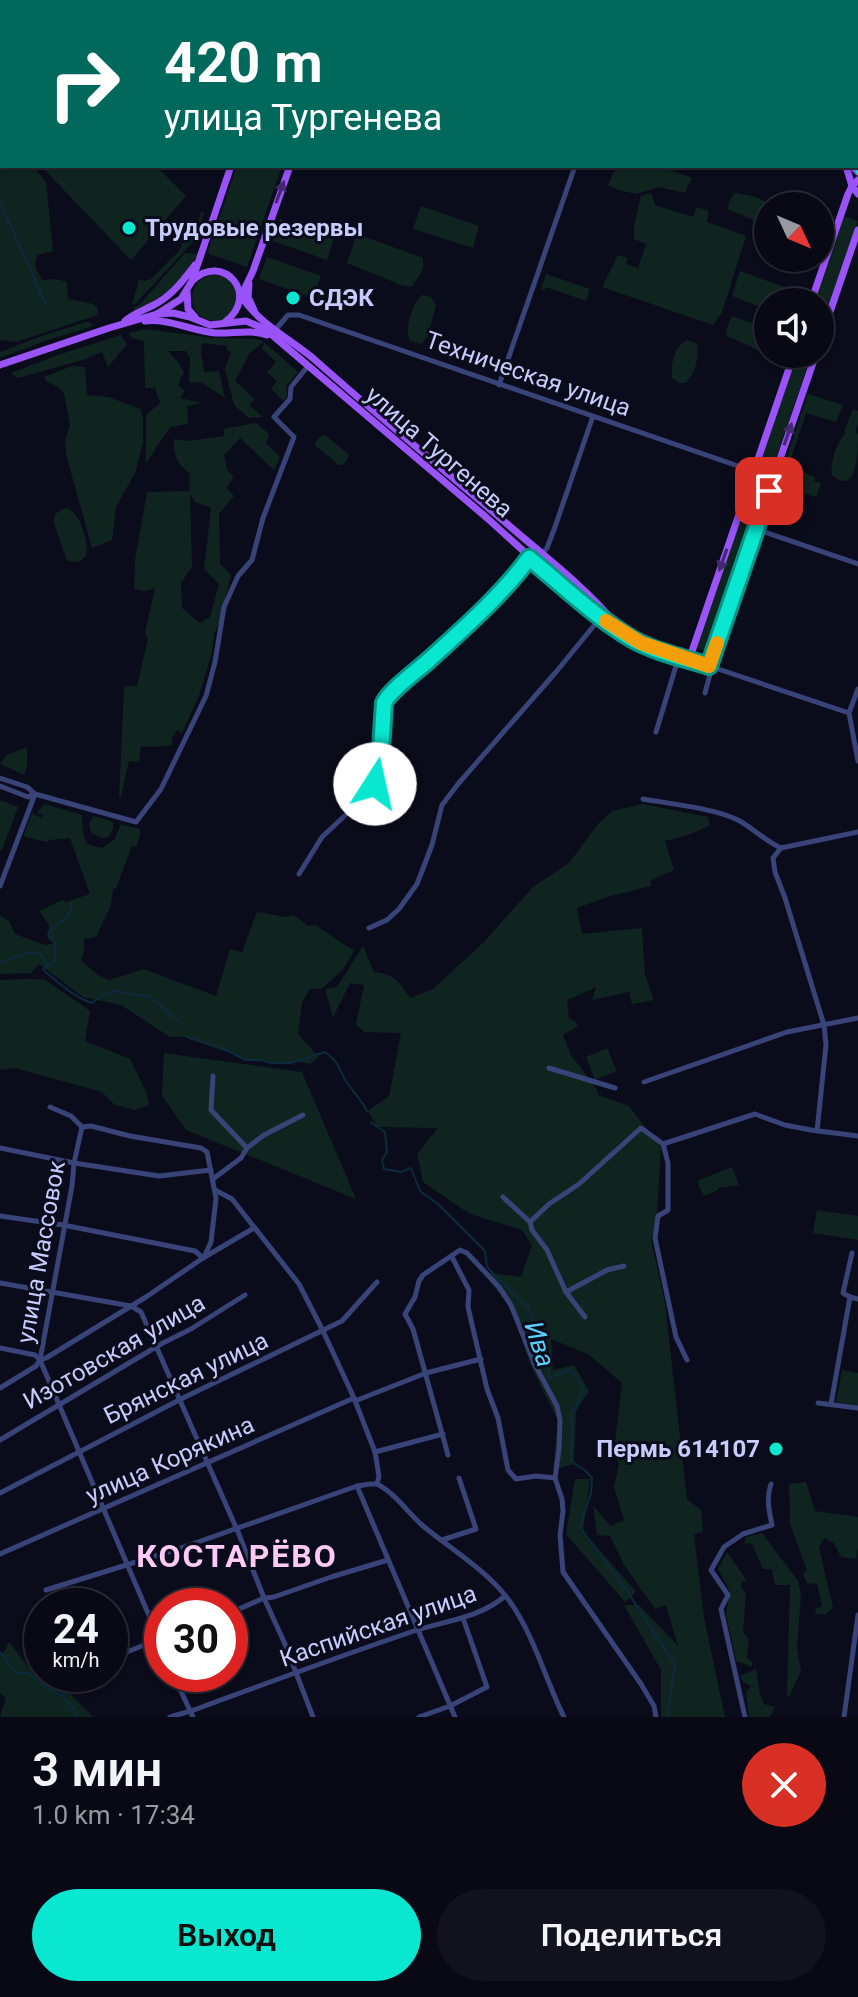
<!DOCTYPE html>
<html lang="ru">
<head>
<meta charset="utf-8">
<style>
	:root { --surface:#080914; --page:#11121d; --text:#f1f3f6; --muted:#989aa0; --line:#292a34; --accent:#09e7d0 }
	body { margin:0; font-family:Roboto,sans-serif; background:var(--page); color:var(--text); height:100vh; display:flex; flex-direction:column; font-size:30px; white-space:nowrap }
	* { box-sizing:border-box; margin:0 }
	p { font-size:26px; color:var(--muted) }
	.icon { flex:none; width:44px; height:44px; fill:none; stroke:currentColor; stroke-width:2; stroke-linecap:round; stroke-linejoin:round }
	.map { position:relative; height:1717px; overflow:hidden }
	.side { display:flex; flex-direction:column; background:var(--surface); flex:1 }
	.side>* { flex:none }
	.hud { position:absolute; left:0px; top:0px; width:858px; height:168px; box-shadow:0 2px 6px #0004,0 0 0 2px var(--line); background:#00695c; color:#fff; overflow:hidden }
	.needle { width:52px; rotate:134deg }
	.fabs { position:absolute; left:754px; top:192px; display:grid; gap:16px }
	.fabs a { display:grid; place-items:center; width:80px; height:80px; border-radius:50%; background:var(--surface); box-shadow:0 2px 6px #0004,0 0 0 2px var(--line); font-size:40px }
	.speed { position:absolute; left:24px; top:1588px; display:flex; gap:16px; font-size:40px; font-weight:700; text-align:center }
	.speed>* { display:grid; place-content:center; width:104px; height:104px; border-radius:50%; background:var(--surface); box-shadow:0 2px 6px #0004,0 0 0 2px var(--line); line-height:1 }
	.speed small { font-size:20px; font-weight:400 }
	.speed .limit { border:12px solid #d22; background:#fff; color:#111 }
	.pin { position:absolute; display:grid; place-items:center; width:68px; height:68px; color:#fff; margin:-34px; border-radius:16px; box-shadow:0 4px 12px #0006 }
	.me { position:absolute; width:88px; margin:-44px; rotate:10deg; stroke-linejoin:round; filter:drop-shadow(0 0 6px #0008) }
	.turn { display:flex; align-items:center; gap:28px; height:168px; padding:0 32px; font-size:36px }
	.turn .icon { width:104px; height:104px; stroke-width:2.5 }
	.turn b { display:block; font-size:56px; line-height:68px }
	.round { display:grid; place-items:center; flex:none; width:84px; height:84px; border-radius:42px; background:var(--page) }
	.overview { display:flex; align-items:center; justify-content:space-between; height:136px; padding:0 32px }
	h1 { font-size:48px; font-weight:600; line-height:60px }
	.button { display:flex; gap:16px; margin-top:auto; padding:16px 32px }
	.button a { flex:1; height:92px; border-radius:48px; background:var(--accent); color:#111; font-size:32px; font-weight:600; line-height:92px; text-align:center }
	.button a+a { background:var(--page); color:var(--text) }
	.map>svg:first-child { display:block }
	.green { fill:#0f241f; fill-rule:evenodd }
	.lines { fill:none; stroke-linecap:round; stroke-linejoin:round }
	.stream { stroke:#0d2a3d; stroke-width:2 }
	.minor { stroke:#384378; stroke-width:5 }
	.major { stroke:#9953f8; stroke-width:7 }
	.tram { stroke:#09e7d0; stroke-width:2 }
	.oneway { fill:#442873 }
	.route-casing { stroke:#069687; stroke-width:20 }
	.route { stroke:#09e7d0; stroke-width:14 }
	.slow { stroke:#f59e0b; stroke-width:14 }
	.poi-dot { fill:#09e7d0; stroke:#0b0c1b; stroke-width:3 }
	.labels { text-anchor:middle; stroke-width:6; stroke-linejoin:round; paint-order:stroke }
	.poi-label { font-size:24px; font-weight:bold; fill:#c7ccfd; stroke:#0b0c1b; text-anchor:start }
	.street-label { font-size:24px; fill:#c7ccfd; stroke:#0b0c1b }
	.water-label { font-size:26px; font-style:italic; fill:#5acff9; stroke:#0b0c1b }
	.district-label { font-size:32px; font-weight:bold; letter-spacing:2px; fill:#fdc9f5; stroke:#0b0c1b }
</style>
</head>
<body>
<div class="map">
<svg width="858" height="1717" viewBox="0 0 858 1717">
	<rect width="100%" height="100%" fill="#0b0c1b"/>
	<g class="green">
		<path d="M0,127l2,3v36h31l13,16 7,69 -16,4 -2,11 7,14 14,-1 11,3 1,17 25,5 5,5v6l-82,27 -16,-2z"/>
		<path d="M41,166h115l30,30 -55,64z"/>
		<path d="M237,166h45l-35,101 -38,-13 -1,-3z"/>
		<path d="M617,166h42l33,12 -7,15 -26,-6 -23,7 -17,-4 -11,-5z"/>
		<path d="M651,193l4,12 38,12 4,-10 12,4 -2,11 39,14 -24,76 -9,13 -111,-38 16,-32 10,3 -2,6 12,4 8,-24 -12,-5v-14l7,-29z"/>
		<path d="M734,193c13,2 27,3 36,13h-2v23l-13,-5 -2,-4 -25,-11 1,-7z"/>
		<path d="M421,206l58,20 -6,22 -60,-19z"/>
		<path d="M201,212h3l-9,28 -59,63 -4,2 7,-26 5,2 7,-2 28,-28 3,-5 -1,-4 10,-8v-3l-5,-4 1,-2 11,-3z"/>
		<path d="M844,216l14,5 -38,110v-29h-6z"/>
		<path d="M280,219l54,19 -7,22 -54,-19z"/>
		<path d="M357,234l66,24v11l-11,18 -11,-2 -54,-22z"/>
		<path d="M185,253l13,1c-15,28 -35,44 -63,56l-2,-2 6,-3z"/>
		<path d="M267,257l54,19 -8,22 -54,-19z"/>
		<path d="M740,271l47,17 -5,14h-14v8l-36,-14z"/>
		<path d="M546,274l44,15 -4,12 -40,-14 -2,3 -3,-1z"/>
		<circle cx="215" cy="298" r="23"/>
		<path d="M422,295l9,2 5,8 -8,31 -6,8 -12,-3c-6,-13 2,-37 12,-46z"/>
		<path d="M732,316l36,13 -1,25 -40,-18 -1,-6z"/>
		<path d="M89,321l4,5 -48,15 -45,17v-6l42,-16z"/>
		<path d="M145,329l68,9 42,1 9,2 -15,13 -14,27 20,18 -6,6 14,12 -14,1 -15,-13 -9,-36 6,-17 -4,-2v-4l-25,-3 -1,9 3,20 15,-1 6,27 -23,-15 -13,-1 1,-24 -4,-7h-18l11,12 5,10 -4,6 -1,7 6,5 -5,7 22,5 -15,3 1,18 -18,3 -24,36v-48l14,-12 -5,-15h-10l-1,-47 -13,-3 -2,-5z"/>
		<path d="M121,335l6,9 -19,23 -6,-15 -16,7 -68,19 -7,-5 47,-18z"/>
		<path d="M687,340l10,4c2,13 -1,30 -12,39h-6l-7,-5c-1,-15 1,-30 15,-38z"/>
		<path d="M265,343l33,29 -12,14 1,9 -3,6 -13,-12 6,-8 -10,-9 9,-10 -14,-14z"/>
		<path d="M796,354h16l-41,118 -14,-5z"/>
		<path d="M72,366l13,1 2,28 22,2 31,12 3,9v24l-7,29 -20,36 -4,33 -20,8 -26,-94 -1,-13 5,-16 -6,-32 -6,-6 -12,-6 -2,-4z"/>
		<path d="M808,394l35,11 -7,17 -30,-9 -18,54 27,10 -1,4 7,2 -5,14 -38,-12z"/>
		<path d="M853,409l5,2v13l-3,8 3,2c0,15 0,64 -26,41 -2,-13 5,-34 14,-42l-2,-1z"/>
		<path d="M256,423l13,11 -3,9 14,14 -6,13 -34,-32 -16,17 3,15 7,7 -8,11 8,8 -15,18 1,50 11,11 -12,48 -5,11 -2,18 -13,44 -17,37 -5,-3 -5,8v7l-20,2 -11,-1 -2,16 -10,-1 -8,36h-2l5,-107 1,-4h12l11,-47 -3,-6 10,-45 -10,3 -11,-2 1,-29 12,-68 42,-1 1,-17c-14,-12 -16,-17 -16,-35l16,2 34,-5v-7zM190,494l5,8 16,6 -7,61 15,15 -9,33 -10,6 -18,-15 -1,-25 11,-16z"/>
		<path d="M322,435h3l24,20 -1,3 -5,7h-4l-23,-19 -1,-3z"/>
		<path d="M754,478l14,4 -58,171 -14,-5z"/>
		<path d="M68,508c13,7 21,34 18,48l-7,6 -10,-1 -3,-3 -12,-35 1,-9 8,-5z"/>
		<path d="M27,747v19l-3,9 -24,-11 7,-9z"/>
		<path d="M0,800l18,7 -16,43 -2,1z"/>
		<path d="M44,804l38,11 1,18 4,11 15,4 13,-9 6,-15 19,5c1,6 -2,12 -4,18l-4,-1 -16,42 -3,1 -2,16 -15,32 -12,2v12l-3,10 17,14 11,5 35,-11 72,27 14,-47 12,3 15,-40 29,5 8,-2 14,11 7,-1 39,26 -12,20 -21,18h-11l-8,13 -4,32 21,23 -9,7 -13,-3 -6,2h-20l-10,-3h-15l-18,-9 -41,-14h-17l-49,-32 -38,-8 -44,-33 -8,9 -31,1v-58l9,5 6,13 30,11 10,-2 -7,-4 1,-14 -10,-14 23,-11 4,2 24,-8 -20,-56 -21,2 -2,2 -22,-5 -1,-3 8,-21 9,5 2,-4 -6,-1z"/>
		<path d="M643,804l65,13 2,8 -19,9 -26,7 9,29 -24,11 1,5 -44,11 -30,11 5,26 60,-6 3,47 9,25 -22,4 -3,-12 -37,8 4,-13 -29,13 2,18 7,4 2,4 -15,9 8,20 25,33 2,7 31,11 32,42 -4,65 -6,27 14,63 22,196 14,11 2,21 -9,4 10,83 21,99h-64v-47l-37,-65h15l39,41 -12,-41 -11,4 -31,-44 -14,-29 -13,-1 -4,-29 18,20 13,-6 -10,-33 5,-23 -5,-13 8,-68 -34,-29 -37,-15 2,31 21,-5 15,26 -13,20 -2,53 -21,6 5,-49 -27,-55 -20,-57 -28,-37 38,5 11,-31 -10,-16 -52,-16 -47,-32 -6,-28 21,-26 -60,-1 -10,-16 21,-15 12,-63 -37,-1 -8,-8 8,-39 -14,-2 -17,34 -8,-28 12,-2 26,-41 11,26c21,2 25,10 36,26l23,-9 51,-47 49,-55 36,-24 30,-40 13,-12z"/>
		<path d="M94,816l19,6v7l-4,8 -6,1 -12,-5 -2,-10z"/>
		<path d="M27,979h17l46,32 -5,30 45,18 17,35 2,11 -13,5 -21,-5 -13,-13 -87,-24 -15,2v-90z"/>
		<path d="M607,1048l10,23 -22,9 -9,-23z"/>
		<path d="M164,1053l138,19 54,127 -170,-69 -24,-34z"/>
		<path d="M732,1167l7,18 -21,3v2l-14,6 -7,-15z"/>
		<path d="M817,1210l41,6v24l-45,-7z"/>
		<path d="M842,1370l16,3v32l-22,-3z"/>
		<path d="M575,1479h15l-7,52 53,61 -11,10 -59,-68z"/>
		<path d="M806,1482l9,29 43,6v30l-2,12 -15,-2 -7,-14 -10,-5 -5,9 14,61 -8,7 -9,-1 -1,-5 7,-3 -5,-23 -9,1 -5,-9 4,-5 -18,-49 1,-3 -1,-34z"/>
		<path d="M762,1533l36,48 3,14 -4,53 4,23 -12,26 -2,-3 3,-109h-15l-3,-16h-9l-11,-25 -8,-1 2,-6z"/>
		<path d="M727,1552l20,29h-5l-1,6 5,6 -3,39 6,7 -2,19 5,4v5l-16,-6 -10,-47 4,-23 -12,-22z"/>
		<path d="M9,1642l19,24 14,5v3l10,1 41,42h-93l6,-19 -6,-5v-39l4,-2z"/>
		<path d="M756,1669l4,26 4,9 11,3 -6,10h-20l-3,-24 5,-7 -8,-4 -3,-6z"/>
	</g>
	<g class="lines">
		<g class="stream">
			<path d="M0,202l46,103"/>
			<path d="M0,962l28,-9h11l9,11 -5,6c15,12 30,27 49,33l9,-7 12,-5 38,6 27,24"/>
			<path d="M46,966h3l5,-5 2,-17 -8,-10c7,-13 23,-11 23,-31"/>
			<path d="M187,1037l41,14 18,9h15l10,3h20l34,-11c14,11 12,12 19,26 7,12 17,21 23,33"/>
			<path d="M371,1122l14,10 2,20 -5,8 2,9 17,3 10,-4 9,23 19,14 46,46 2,16 41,41 20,48 1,22 21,-8 13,16 -5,17 -6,9 -1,49 15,10 6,7 -1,15 -11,34 49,67 46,71 -8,52"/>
			<path d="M0,1652l15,20 15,2 16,13 15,8 15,16 2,6"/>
		</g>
		<g class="minor">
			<path d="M681,0l6,2"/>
			<path d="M777,0l1,2"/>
			<path d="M41,2l1,-2"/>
			<path d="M632,2l1,-2"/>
			<path d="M0,46l2,1"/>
			<path d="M856,52l2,1"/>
			<path d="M276,329l12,-14h11l474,163"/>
			<path d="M499,385l76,-219"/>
			<path d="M756,529l102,35"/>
			<path d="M542,554l5,-6 8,-21 38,-111"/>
			<path d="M709,666l140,47"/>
			<path d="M858,689l-9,24 9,48"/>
			<path d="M705,693l7,-26"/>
			<path d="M656,732l23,-76"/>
			<path d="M0,778l27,9 8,7 101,28 25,-33 45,-93 9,-34 9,-55 14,-31 14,-16 11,-42 31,-81 -20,-20 16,-18 1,-12 17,-21"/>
			<path d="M0,786l28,11 6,-3"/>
			<path d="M643,799c28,5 70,9 95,21 15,8 27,21 43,28l77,-16"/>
			<path d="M781,848l-8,10 2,14 10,26 39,127 2,20 -9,86"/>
			<path d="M299,874l23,-37 46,-43 7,-10 6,-34 3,-47c5,-12 34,-32 45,-43 35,-32 72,-64 100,-102"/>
			<path d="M0,886l35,-92"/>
			<path d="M369,928l18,-8 12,-11 18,-25 15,-39 10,-40 16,-21 98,-112 45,-55"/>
			<path d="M549,1068l66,20"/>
			<path d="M213,1076l-2,34 36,38"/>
			<path d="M644,1082l143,-50 71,-14"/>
			<path d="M50,1107l21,9 11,11 9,-1 39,10 71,12 6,4 9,46 -5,44 -7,15"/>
			<path d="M82,1127l-8,36 -2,23 -32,174 122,286"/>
			<path d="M663,1144l5,19v47l-10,6 -3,22 21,99 11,23"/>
			<path d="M663,1144l92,-30 30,11 26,5 47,6"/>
			<path d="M0,1148l74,15 85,13 52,-6"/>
			<path d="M213,1179l28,-21 6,-10 17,-13 39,-20"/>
			<path d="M215,1190l17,9 67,85 24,47 31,67 21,54 4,24 -2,8"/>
			<path d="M503,1197l27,25 2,8 15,20 19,42 19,25"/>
			<path d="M0,1216l63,9 132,26 8,7"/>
			<path d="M530,1222l19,-18 30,-20 62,-56 22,16"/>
			<path d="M852,1253l-9,40 7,4 8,2"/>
			<path d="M452,1257l17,33 -1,17 19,82 11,29 10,52 8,9 20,-3 19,2"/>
			<path d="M0,1283l131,23 10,6 97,220 26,66 21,46 28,73"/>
			<path d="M566,1292l41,-22 17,-4"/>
			<path d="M0,1348l35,7 5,5"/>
			<path d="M0,1388l36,-22 4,-6 6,-2 100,-61 57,-39 51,-30"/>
			<path d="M355,1401l71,-28 55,-14"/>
			<path d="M818,1403l40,5"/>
			<path d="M831,1404l19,-107"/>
			<path d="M0,1440l161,-96 30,-15 54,-34"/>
			<path d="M375,1452l68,-18"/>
			<path d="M448,1455l-35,-126 -8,-15 10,-17 4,-16 4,-6 37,-25 7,3 32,34 12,18 24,60 22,41 3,14 -1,29 -4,29 7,21 1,12 -3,24 3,37 78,112 13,22 2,11"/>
			<path d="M377,1484c18,9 31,29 46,42 28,23 63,44 85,73 26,35 37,80 56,118"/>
			<path d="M357,1486l98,231"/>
			<path d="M0,1493l185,-96 157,-76 35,-39"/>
			<path d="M442,1540l34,-11 -17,-51"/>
			<path d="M0,1554l354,-156"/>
			<path d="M46,1590l135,-42 176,-62 13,-2h7"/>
			<path d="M230,1613l34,-15 10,-1 57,-20 57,-17"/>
			<path d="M110,1659l51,-21"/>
			<path d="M173,1674l20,43"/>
			<path d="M170,1717l24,-7c73,-27 146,-54 220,-79 30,-10 66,-13 91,-35"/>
			<path d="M419,1717l31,-11 37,-19 -24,-69"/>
			<path d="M745,1717l-24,-108 7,-14 -17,-25 13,-23 19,-13 29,-9c-3,-15 -6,-27 -1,-41"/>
			<path d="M844,1717l14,-102"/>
		</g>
		<g class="major">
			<path d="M308,0l6,2"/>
			<path d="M739,0l7,2"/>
			<path d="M285,2l1,-2"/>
			<path d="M346,2v-2"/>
			<path d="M846,166l6,20 6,8"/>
			<path d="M852,166l6,6"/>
			<path d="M193,280c30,-28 68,15 32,42"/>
			<path d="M249,284l-1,13 6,13"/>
			<path d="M187,292l1,17 7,8"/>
			<path d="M241,296c17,27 49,43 73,63 65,58 133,113 199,170 35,30 73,59 102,94"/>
			<path d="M241,296l12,-25 37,-105"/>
			<path d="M811,302l37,-108 4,-8 6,-6"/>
			<path d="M157,314l16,-1 17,4 20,8 36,-4 19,8 222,189 65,59 49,40 30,21 10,5 68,23 107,-312"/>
			<path d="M125,321c10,-9 23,-12 34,-19 15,-9 26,-24 36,-37"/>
			<path d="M145,321c23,-3 47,10 70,12 18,1 35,-4 52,2"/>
			<path d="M820,341l38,-111"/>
			<path d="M0,365l109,-37 48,-14 24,-15 11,-18 39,-115"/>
			<path d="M689,660l105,-306"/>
		</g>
		<g class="tram">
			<path d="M760,0l4,2"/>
			<path d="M854,166l4,8"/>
		</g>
	</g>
	<defs><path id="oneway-solid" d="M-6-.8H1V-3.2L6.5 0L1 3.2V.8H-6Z" transform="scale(2)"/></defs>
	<g class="oneway">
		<use href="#oneway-solid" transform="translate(280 192) rotate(-70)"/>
		<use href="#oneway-solid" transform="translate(788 434) rotate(-71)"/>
		<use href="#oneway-solid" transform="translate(723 560) rotate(109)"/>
	</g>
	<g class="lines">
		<defs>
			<path id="route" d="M375,784l6,-34 3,-47c5,-12 34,-33 45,-43 35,-32 72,-64 100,-102 33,27 66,59 103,81 23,13 52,19 77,27l60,-175"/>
		</defs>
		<use href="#route" class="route-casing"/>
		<use href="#route" class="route"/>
		<path class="slow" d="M606,621l35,22 68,23 8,-23"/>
	</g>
	<g class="poi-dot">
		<circle cx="129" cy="228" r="8"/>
		<circle cx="293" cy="298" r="8"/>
		<circle cx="776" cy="1449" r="8"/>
	</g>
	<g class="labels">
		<g class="poi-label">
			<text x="145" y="236">Трудовые резервы</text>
			<text x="309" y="306">СДЭК</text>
			<text x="760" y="1457" text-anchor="end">Пермь 614107</text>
		</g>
		<g class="street-label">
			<text transform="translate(528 374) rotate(19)" y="8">Техническая улица</text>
			<text transform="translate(439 452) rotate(41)" y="8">улица Тургенева</text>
			<text transform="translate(41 1252) rotate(-80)" y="8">улица Массовок</text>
			<text transform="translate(114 1352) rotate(-30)" y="8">Изотовская улица</text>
			<text transform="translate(186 1378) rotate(-26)" y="8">Брянская улица</text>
			<text transform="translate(170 1460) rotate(-24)" y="8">улица Корякина</text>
			<text transform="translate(378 1626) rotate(-19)" y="8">Каспийская улица</text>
		</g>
		<g class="water-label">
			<text transform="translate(540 1344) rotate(72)" y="9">Ива</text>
		</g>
		<g class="district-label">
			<text x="237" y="1567">КОСТАРЁВО</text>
		</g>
	</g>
</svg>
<div class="fabs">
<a><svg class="needle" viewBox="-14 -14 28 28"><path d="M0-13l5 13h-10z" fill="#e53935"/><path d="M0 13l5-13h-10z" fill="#989aa0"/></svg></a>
<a><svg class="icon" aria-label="sound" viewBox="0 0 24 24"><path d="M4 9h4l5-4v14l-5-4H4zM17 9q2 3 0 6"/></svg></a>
</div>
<div class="speed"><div>24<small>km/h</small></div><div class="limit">30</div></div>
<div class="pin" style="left:769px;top:491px;background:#d93025"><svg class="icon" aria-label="arrive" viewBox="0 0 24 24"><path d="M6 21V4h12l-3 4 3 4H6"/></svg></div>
<svg class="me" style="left:375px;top:784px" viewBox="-20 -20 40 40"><circle r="19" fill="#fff"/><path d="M0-13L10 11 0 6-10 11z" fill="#09e7d0"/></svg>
<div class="hud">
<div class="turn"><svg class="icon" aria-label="right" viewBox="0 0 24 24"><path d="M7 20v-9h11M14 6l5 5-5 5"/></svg><div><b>420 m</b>улица Тургенева</div></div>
</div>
</div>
<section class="side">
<div class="overview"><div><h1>3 мин</h1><p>1.0 km · 17:34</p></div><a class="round" style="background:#d93025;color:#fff"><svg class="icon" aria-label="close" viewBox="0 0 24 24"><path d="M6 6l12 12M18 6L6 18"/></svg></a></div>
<div class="button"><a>Выход</a><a>Поделиться</a></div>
</section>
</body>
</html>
